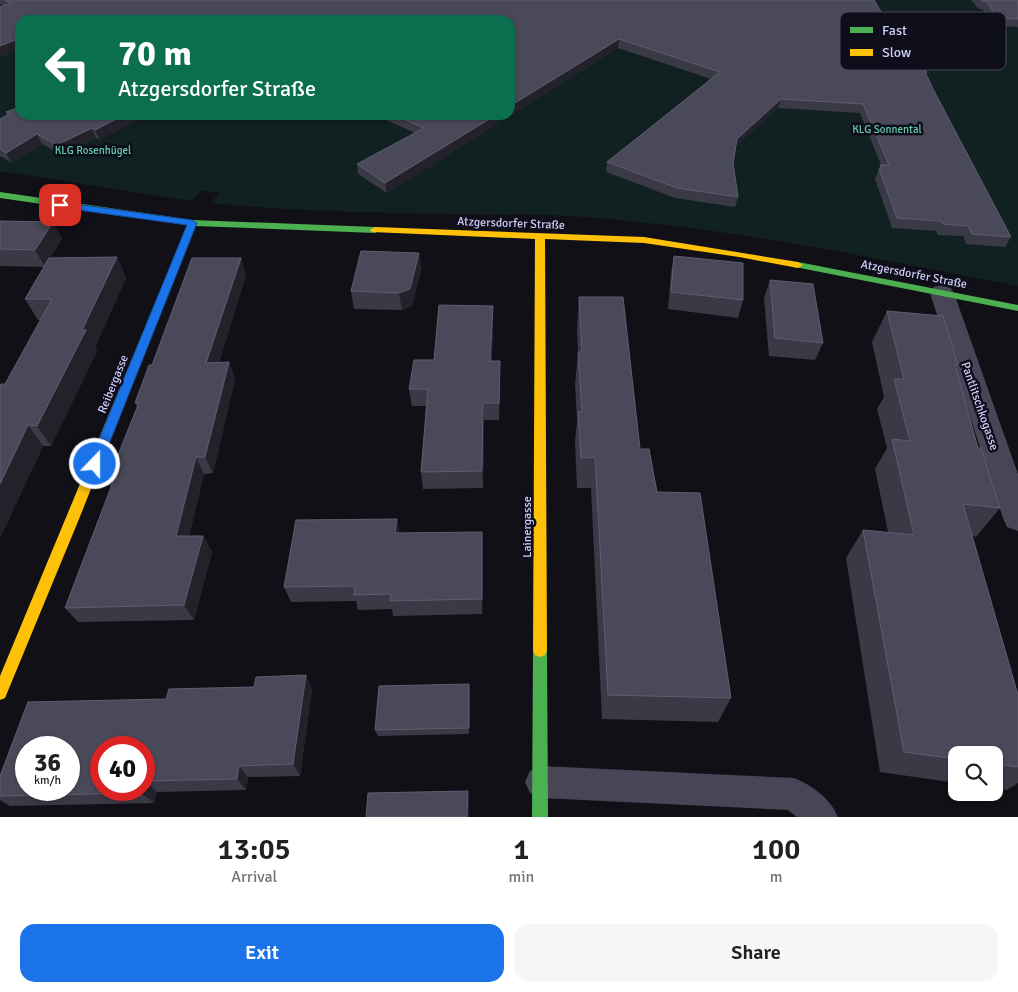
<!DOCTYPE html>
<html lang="en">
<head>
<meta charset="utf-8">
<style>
	:root { --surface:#fff; --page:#f6f6f6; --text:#202124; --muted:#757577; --accent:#1a73e8 }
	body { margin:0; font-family:Signika,sans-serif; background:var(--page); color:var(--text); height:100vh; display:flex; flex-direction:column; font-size:19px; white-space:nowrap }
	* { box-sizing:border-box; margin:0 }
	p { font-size:16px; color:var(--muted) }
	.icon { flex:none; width:28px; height:28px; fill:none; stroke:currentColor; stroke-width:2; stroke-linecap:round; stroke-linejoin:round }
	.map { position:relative; height:817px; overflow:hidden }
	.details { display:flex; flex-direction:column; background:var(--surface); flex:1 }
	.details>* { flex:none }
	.hud { position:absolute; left:15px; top:15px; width:500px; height:105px; border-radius:15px; box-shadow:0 1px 4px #0004; background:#0b6e4f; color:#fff; overflow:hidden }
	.buttons { position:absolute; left:948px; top:746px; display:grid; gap:10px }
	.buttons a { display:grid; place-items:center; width:55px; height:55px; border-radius:10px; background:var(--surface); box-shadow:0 1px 4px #0004; font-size:25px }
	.speed { position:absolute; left:15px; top:736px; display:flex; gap:10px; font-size:25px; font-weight:700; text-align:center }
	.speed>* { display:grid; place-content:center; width:65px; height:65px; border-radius:50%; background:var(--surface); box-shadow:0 1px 4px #0004; line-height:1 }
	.speed small { font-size:12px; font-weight:400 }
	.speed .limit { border:8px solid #d22; background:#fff; color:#111 }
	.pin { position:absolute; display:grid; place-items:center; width:42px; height:42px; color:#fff; margin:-21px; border-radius:10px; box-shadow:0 2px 8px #0006 }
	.me { position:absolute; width:55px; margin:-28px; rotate:22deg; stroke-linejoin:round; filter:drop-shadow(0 0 4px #0008) }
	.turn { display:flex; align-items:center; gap:18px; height:105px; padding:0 20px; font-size:22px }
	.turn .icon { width:65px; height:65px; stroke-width:2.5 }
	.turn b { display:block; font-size:35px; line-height:42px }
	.eta { display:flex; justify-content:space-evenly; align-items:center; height:85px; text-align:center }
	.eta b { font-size:30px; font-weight:600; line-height:35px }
	.primary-button { display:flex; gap:10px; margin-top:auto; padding:10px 20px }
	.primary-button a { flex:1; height:58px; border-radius:15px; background:var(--accent); color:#fff; font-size:20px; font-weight:600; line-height:58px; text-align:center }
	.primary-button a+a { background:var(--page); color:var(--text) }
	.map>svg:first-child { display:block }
	.green { fill:#112020; fill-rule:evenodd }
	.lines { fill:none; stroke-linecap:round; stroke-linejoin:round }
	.lane { fill:#464657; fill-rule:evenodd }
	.street { fill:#464657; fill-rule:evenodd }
	.fast { fill:#4caf50; fill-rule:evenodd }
	.slow { fill:#ffc107; fill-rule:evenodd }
	.wall { fill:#3a3946 }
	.shaded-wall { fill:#23222b }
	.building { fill:#4a4959; stroke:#5f5d72; fill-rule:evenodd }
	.route { fill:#1a73e8; stroke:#114b97 }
	.labels { text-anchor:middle; stroke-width:5; stroke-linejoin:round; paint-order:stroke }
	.far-park-label { font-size:11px; fill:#64cdaa; stroke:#0e0d1a }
	.street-label { font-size:12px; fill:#ceccf8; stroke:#0e0d1a }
	.key { fill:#0e0d1a; stroke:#48465d; stroke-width:1 }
	.key-label { font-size:14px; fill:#ceccf8 }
</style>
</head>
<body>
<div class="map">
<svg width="1018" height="817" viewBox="0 0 1018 817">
	<rect width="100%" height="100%" fill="#111017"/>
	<path class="green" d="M0,0h1018v286c-149,-29 -296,-60 -448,-70 -41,-2 -82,-1 -123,-2 -79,-1 -158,-3 -236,-11l8,-10 -16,-3 -12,11 -191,-30zM20,20h490v95h-490z"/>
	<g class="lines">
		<path class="lane" d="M541,766l253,12c18,7 37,21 44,39h-41l-9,-7 -247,-12 -11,-5 -5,-11 5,-11z"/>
		<path class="street" d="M942,285l8,2 4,6 64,181v57l-11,-4 -4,-9 -73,-225 4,-6z"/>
		<g class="fast">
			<path d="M0,192l192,28 183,7 5,3 -5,3 -180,-7 -36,92 -5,3 -5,-3 38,-93 -187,-27z"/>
			<path d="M798,262l220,43v6l-223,-44 -2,-2z"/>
			<path d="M540,643l5,2 2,5 1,167h-16l1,-167 2,-5z"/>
		</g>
		<g class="slow">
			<path d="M375,227l269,10 154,25 5,3 -5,3 -59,-11 -95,-14 -99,-4 2,411 -2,5 -5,2 -5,-2 -2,-5 2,-411 -163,-7 -2,-2z"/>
			<path d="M154,315l5,3 -80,201 -74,179 -5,2v-24l149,-358z"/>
		</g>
	</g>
	<g class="wall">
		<path d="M0,0h874l25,42 27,32 8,17 77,146 -6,10 -39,-3 -3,-8 -25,-1 -2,-4 -44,-3 -17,-49 6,-14 -21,-52 -82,-5 -43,39 -2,16 5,34 -3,10 -60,-9 -69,-26 1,-10 104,-83 -93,-31 -231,145 -29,-19 -1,-10 58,-31 -40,-18h135v-95h-490v29l-20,8v-50l3,-1 -3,-2z"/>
		<path d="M971,0h47v27l-24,-1 -12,-17h-3z"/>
		<path d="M6,112l141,3 -48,24 -3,-1 -34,17 -20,-11 -30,19 -12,-7v-37l7,-4z"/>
		<path d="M0,221l53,1 9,17 -12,19 67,-1 9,21 -31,69 2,4 -46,95h-8l-43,92 5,-154 36,-64h-3l-13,-21 19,-32 -44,-1z"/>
		<path d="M419,253l2,17 -9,36 -10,4 -48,-1 -3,-18z"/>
		<path d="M674,256l69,44 -5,18 -70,-9 3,-36z"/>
		<path d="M241,258l5,17 -27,87h10l6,17 -22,94 -9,1 -15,62h14l9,16 -18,68 -116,2 -13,-14 46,-120 -4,-6 30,-75 -2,-4 17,-38z"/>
		<path d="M770,280l53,63 -8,17 -46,-4 -5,-58z"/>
		<path d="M579,297l61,152 91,249 -13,24 -116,-3 -11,-231h-14l-2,-45 2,-23 -2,-36 3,-30 -1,-26z"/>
		<path d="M493,306v17l-1,38 8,17 -1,42h-15l-1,68 -60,1 -2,-17 5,-66h-14l-3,-17 25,-29z"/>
		<path d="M887,311l71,54 -2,4 22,79 22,60 -24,29 -4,-1 46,159v88l-11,7 -13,-2v-33h-38v28l-76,-11 -34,-214 17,-28 25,2 -13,-63 12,-21 -10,-39 7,-12 -12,-55z"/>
		<path d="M399,533l84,15 -1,66 -89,2 -1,-7 -34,1 -2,-9 -65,1 -7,-15z"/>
		<path d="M306,675l6,14 -12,87 -52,1 -2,13 -89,2 -3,11 -144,3 -10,-6v-24l166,-77 88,-12z"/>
		<path d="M470,691l-1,43 -91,2 -3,-6z"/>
	</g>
	<g class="shaded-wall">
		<path d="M20,38v11l-20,8v-11z"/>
		<path d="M619,39l-1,9 -231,145 -2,-10 111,-68h14v-9z"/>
		<path d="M781,99l-3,9 -44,41 3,-10z"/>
		<path d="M124,115h23l-48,24 -4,-9z"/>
		<path d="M92,128l4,10 -34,17 -5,-10z"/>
		<path d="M37,134l5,10 -30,19 -6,-10z"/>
		<path d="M53,222l9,17 -17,28 -10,-17z"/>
		<path d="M419,253l2,17 -9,36 -10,4 -3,-17z"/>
		<path d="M117,257l9,21 -31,69 2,4 -46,95 -14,-20z"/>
		<path d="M241,258l5,17 -32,105 -8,-17z"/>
		<path d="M493,306v17l-2,55 -1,-17z"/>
		<path d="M500,361v17l-1,42v-17z"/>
		<path d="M229,362l6,17 -22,94 -8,-16z"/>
		<path d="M483,403l1,17 -1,68 -1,-17z"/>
		<path d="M28,425l15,21 -43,92v-54z"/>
		<path d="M196,457l8,17 -19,78 -9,-16z"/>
		<path d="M397,519l3,15 -5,-1z"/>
		<path d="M482,532l1,16 -1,66z"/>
		<path d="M203,536l9,16 -18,68 -10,-15z"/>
		<path d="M306,675l6,14 -12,87 -7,-12z"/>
		<path d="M469,684l1,7 -1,43z"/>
		<path d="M239,766l9,11 -2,13 -9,-11z"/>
		<path d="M145,781l12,11 -3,11 -13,-10 1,-3h2z"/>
		<path d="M468,791l1,9v17h-2z"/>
	</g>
	<g class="building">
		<path d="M5,0h869l25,42 8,3 12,20 8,1 -1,8 8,17 77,146 -39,-3 -4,-8 -25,-2 -2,-3 -44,-3 -18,-49h3l-2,-4h9l-26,-61 -82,-5 -44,40 -4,24 5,34 -61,-9 -70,-26 113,-90 -101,-33 -109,67v-86h-490v18l-20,8v-39l11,-4z"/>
		<path d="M981,0h37v19l-20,-1 -12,-17h-4z"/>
		<path d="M20,107v8h104l-29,15 -3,-2 -35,17 -20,-11 -31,19 -6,-4v-30l9,-5 -3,-2z"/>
		<path d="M395,115h101l-111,68 -28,-19 67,-36z"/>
		<path d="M0,221l53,1 -18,28 -35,-1z"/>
		<path d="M361,251l58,2 -9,36 -11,4 -48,-2z"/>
		<path d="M674,256l69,7v37l-72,-8z"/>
		<path d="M117,257l-35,73h4l-49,96 -9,-1 -28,59v-99l1,-1h4l47,-85h-27l24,-41z"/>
		<path d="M192,258h49l-35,105 23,-1 -24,95h-9l-20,79h27l-19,69 -119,3 48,-126h-6l32,-79h-4l14,-38h3z"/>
		<path d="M770,280l43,4 10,59 -48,-5z"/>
		<path d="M579,297h44l17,152h9l8,43 43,1 31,205 -123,-3 -13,-238 -14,1 -3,-46h4l-4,-60h4z"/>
		<path d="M439,305l54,1 -3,55h10l-1,42h-16l-1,68 -61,1 7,-83h-19l5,-29h20z"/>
		<path d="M887,311l56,5 15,49h-3l23,83h3l19,60 -37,-4 55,191v72l-24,-3v-9h-38v4l-52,-7 -41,-222 51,5 -22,-96 18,2 -16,-62h10z"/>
		<path d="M397,519l-2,14 87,-1v67l-92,2 1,-7 -37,1 1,-9 -71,1 12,-67z"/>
		<path d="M306,675l-13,89 -54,2 -2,13 -92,2 -1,3v-36h-43v42h41l-1,3 -141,3v-20l28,-74 138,-3 3,-10 85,-2 2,-10zM26,748h43v42h-43z"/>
		<path d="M469,684v44l-94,2 4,-44z"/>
		<path d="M468,791l-1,26h-101l2,-24z"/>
	</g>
	<path class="route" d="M60,202l132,18 5,3 -96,241 -2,3h-8l-2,-3 98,-239 -131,-18v-4z"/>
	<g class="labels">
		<g class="far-park-label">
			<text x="887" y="133">KLG Sonnental</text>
			<text x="93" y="154">KLG Rosenhügel</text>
		</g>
		<g class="street-label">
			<text transform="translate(511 223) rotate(2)" y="4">Atzgersdorfer Straße</text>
			<text transform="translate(914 274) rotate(11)" y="4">Atzgersdorfer Straße</text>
			<text transform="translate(113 384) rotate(-68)" y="4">Reibergasse</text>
			<text transform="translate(980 406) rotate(71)" y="4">Pantlitschkogasse</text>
			<text transform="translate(527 527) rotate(-90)" y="4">Lainergasse</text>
		</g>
	</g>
	<rect x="840" y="12" width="166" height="58" rx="8" class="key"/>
	<rect x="850" y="27" width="23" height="6" fill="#4caf50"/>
	<rect x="850" y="49" width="23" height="7" fill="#ffc107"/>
	<g class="key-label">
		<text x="882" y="35">Fast</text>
		<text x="882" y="57">Slow</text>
	</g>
</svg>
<div class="buttons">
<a><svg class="icon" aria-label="search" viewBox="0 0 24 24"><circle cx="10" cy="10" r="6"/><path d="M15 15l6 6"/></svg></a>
</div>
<div class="speed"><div>36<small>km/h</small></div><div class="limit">40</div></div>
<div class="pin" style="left:60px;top:205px;background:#d93025"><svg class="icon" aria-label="arrive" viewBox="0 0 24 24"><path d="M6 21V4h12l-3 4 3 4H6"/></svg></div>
<svg class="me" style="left:95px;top:464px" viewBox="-20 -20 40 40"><circle r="17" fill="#1a73e8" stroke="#fff" stroke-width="3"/><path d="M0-11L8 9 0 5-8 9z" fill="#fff"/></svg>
<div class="hud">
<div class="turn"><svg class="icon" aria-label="left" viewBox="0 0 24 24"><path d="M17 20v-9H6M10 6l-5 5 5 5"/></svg><div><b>70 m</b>Atzgersdorfer Straße</div></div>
</div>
</div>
<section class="details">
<div class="eta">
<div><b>13:05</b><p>Arrival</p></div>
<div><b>1</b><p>min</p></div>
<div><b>100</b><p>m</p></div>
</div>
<div class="primary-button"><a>Exit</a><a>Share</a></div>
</section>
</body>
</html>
